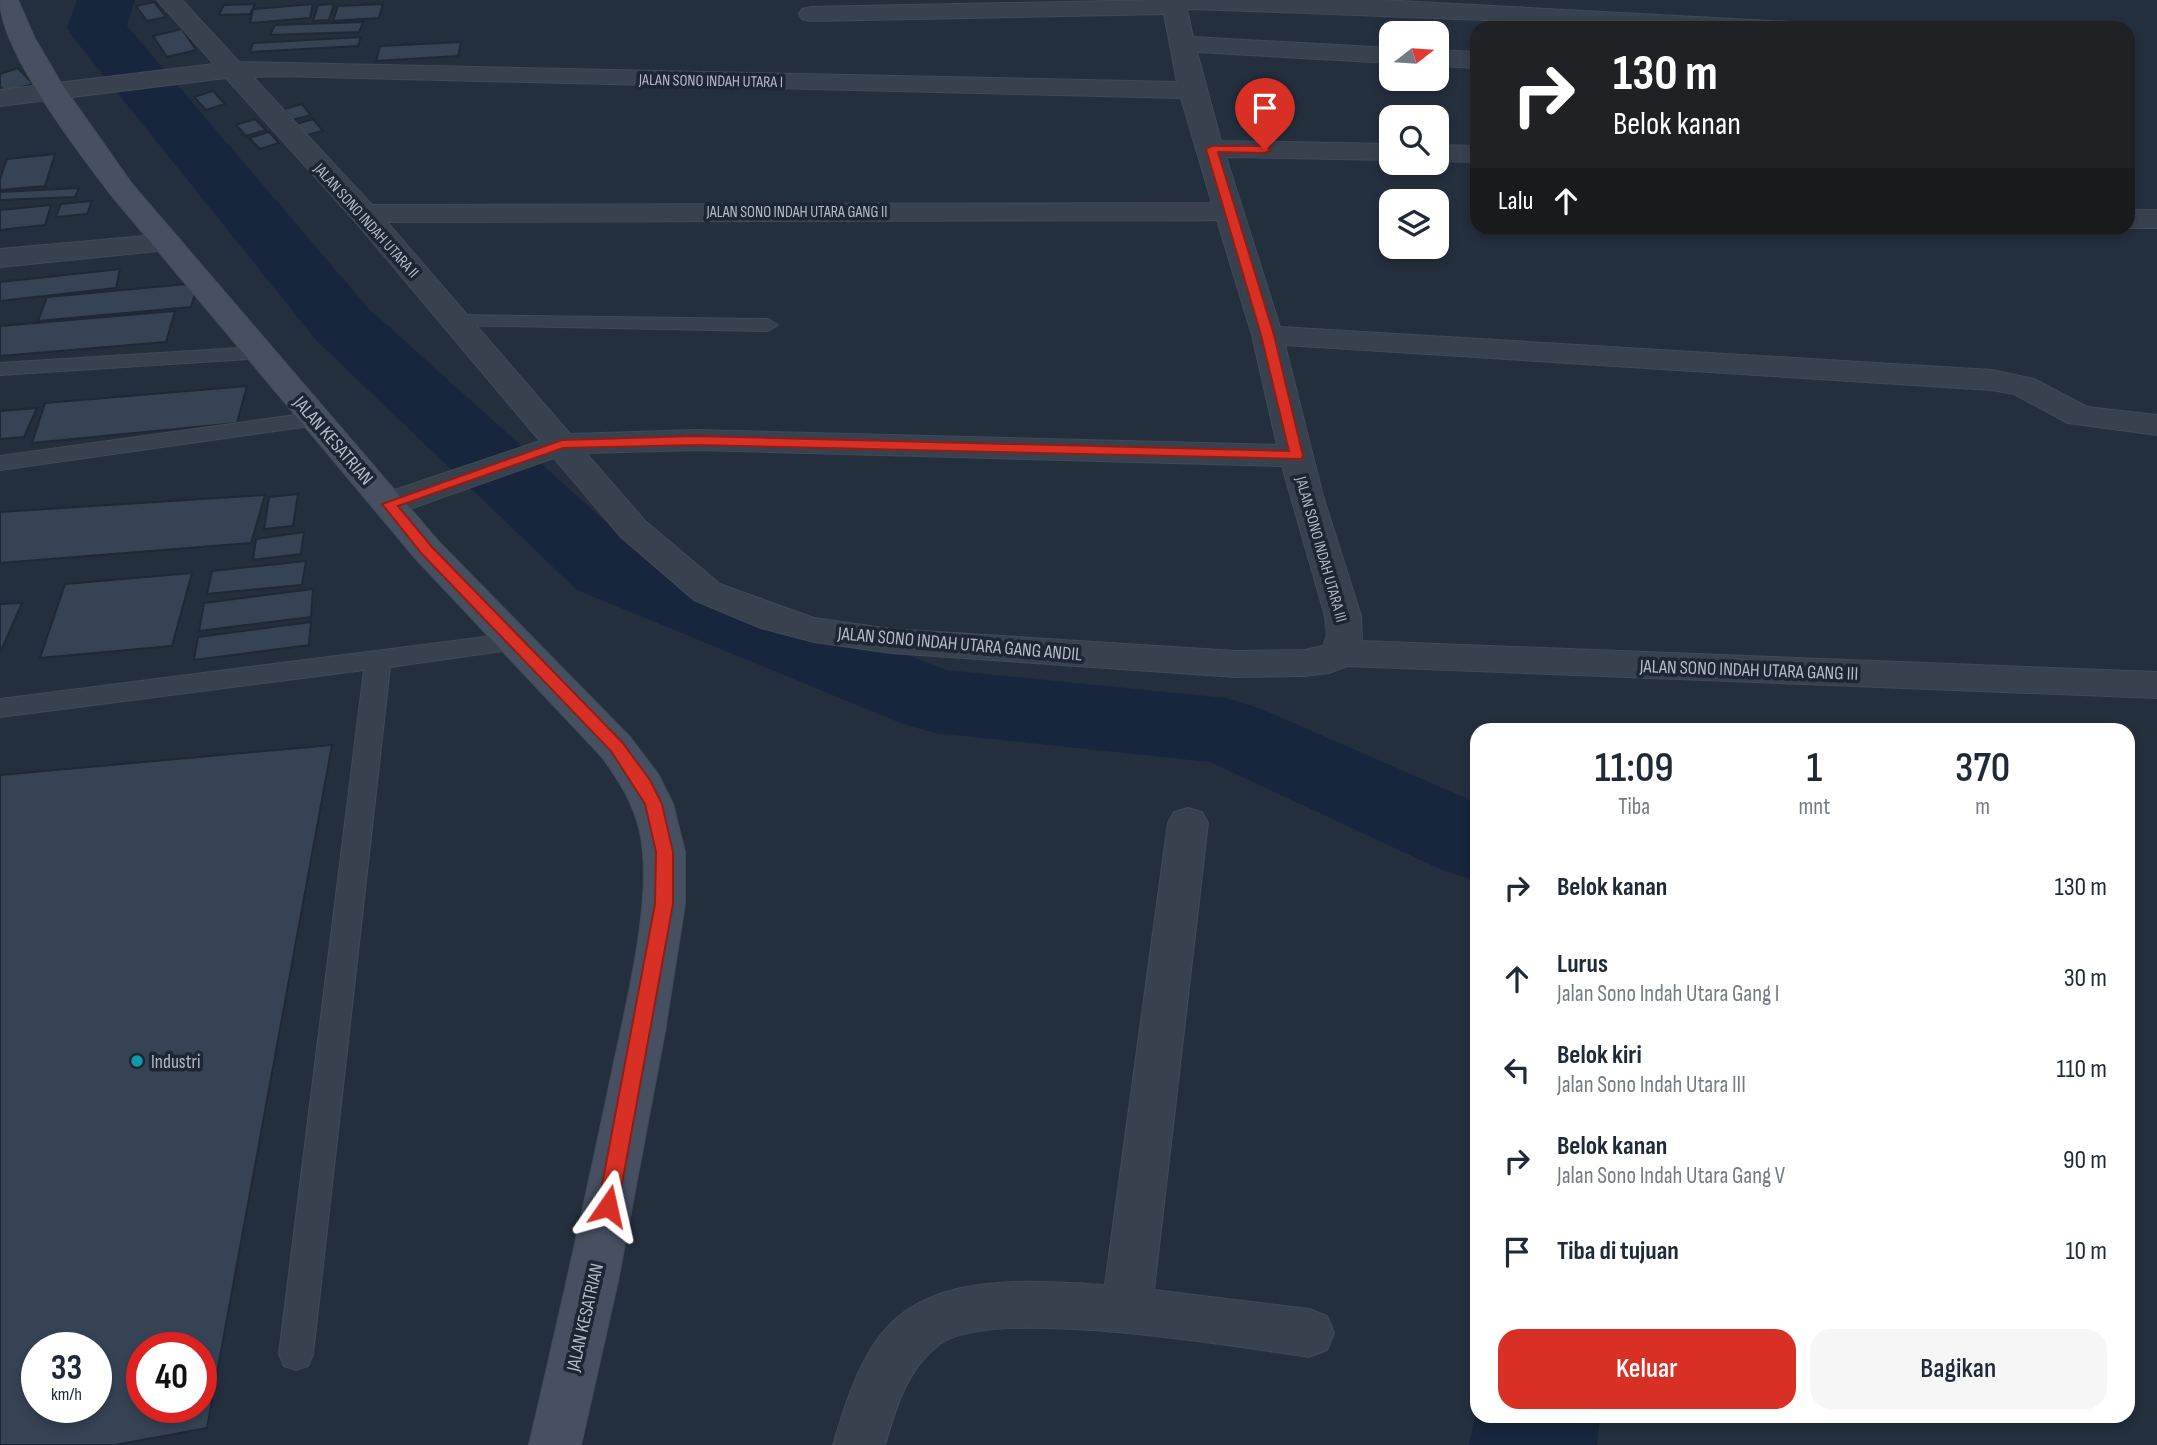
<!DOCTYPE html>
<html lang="id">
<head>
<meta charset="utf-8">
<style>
	:root { --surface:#fff; --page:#f6f6f7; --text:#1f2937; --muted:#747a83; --accent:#d93025 }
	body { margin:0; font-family:"Sofia Sans Condensed",sans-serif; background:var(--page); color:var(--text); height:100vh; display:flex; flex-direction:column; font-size:26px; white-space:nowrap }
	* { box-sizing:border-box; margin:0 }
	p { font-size:23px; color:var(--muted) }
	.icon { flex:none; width:38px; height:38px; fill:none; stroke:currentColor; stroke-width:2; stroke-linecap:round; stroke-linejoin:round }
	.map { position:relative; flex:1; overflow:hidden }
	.details { position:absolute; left:1470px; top:723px; width:665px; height:700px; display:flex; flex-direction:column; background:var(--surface); border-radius:21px; box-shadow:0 4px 10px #0003 }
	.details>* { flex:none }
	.top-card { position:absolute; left:1470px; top:21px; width:665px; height:214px; border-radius:21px; box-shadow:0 4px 10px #0003; background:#202124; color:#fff; overflow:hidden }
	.needle { width:46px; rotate:73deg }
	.controls { position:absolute; left:1379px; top:21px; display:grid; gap:14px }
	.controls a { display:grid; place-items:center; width:70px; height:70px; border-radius:14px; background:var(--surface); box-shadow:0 4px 10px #0003; font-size:35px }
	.speed { position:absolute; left:21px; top:1332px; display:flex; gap:14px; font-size:35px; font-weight:700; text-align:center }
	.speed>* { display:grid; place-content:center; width:91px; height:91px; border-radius:50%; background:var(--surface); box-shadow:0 4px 10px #0003; line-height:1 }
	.speed small { font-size:18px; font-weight:400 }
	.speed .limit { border:10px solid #d22; background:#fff; color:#111 }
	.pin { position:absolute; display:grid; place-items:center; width:60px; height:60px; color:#fff; margin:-72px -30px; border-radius:50% 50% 50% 0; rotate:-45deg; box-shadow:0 0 7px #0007 }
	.pin .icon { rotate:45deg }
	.me { position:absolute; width:77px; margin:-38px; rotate:11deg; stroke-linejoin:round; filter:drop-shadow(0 0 5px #0008) }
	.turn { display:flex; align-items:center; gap:24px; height:147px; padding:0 28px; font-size:32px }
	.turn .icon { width:91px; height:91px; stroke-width:2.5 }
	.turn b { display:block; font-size:49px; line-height:60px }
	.then { display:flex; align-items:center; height:66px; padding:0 28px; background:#0003; gap:14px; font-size:26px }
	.eta { display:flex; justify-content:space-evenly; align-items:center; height:119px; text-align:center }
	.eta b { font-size:42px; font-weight:600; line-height:49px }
	.primary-button { display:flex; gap:14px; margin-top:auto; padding:14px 28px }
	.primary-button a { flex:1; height:80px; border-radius:21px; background:var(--accent); color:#fff; font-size:28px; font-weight:600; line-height:80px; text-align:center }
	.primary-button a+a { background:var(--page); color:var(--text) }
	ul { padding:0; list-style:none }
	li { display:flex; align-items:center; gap:21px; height:91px; padding:0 28px }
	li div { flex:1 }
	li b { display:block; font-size:26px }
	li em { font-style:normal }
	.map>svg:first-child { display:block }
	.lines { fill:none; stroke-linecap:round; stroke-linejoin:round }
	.river { fill:#17263c; fill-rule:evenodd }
	.building { fill:#364354; stroke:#1f2835; stroke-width:2; fill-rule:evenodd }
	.lane-casing { stroke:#414a57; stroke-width:2 }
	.street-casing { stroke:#414a57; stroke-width:2 }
	.secondary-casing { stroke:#414a57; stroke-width:2 }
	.lane { fill:#38414e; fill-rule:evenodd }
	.street { fill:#38414e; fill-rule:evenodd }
	.secondary { fill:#465061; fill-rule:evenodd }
	.route { fill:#d93025; stroke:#8d1f18; stroke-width:2 }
	.culture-dot { fill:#0f9aa8; stroke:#1d2633; stroke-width:2.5 }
	.labels { text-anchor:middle; stroke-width:7; stroke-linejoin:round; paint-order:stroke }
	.far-street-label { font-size:16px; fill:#b4bcc9; stroke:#1d2633 }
	.street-label { font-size:19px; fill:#b4bcc9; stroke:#1d2633 }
	.poi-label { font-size:19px; fill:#b4bcc9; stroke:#1d2633; text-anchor:start }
</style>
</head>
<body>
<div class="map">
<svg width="2157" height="1445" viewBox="0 0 2157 1445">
	<rect width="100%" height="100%" fill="#242f3e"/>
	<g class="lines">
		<g class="river">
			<path d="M77,0h58l-8,26 241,282 269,242 309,120 280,28 33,10 218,95v78l-35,-11 -232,-108 -275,-29 -32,-9 -326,-134 -261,-250 -240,-299 -9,-13z"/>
			<path d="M1477,1409v7h123l-3,29h-128z"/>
		</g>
	</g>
	<g class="building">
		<path d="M154,2l12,15 -19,4 -11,-15z"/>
		<path d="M255,4l-5,10 -31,1 5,-10z"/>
		<path d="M313,4l-3,14 -60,5 3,-14z"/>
		<path d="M334,4l-5,16 -16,1 5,-16z"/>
		<path d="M383,4l-4,14 -46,3 5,-15z"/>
		<path d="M363,22l-4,10 -89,3 5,-10z"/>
		<path d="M182,29l14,21 -29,7 -14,-21z"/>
		<path d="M361,37l-3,9 -108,6 3,-9z"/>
		<path d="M461,42l-3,14 -82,5 4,-15z"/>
		<path d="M18,68l15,16 -28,8 -5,-6v-12z"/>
		<path d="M213,91l12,13 -19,6 -12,-13z"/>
		<path d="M302,104l9,11 -19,5 -8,-11z"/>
		<path d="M255,119l11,11 -20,6 -10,-11z"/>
		<path d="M313,119l10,12 -20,5 -10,-11z"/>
		<path d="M269,132l10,11 -19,6 -11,-11z"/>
		<path d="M55,154l-10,32 -45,4v-11l7,-20z"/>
		<path d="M79,188l-4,9 -75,3v-8z"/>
		<path d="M92,201l-5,13 -31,3 5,-13z"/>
		<path d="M51,205l-6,20 -45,5v-20z"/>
		<path d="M120,269l-4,19 -116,13v-19z"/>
		<path d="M198,283l-7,24 -153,14 9,-24z"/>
		<path d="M175,311l-9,31 -166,14v-30z"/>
		<path d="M247,386l-10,37 -205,20 13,-40z"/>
		<path d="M37,408l-13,29 -24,2v-28z"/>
		<path d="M298,494l-5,32 -29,3 5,-32z"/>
		<path d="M265,495l-14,48 -251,20v-51z"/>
		<path d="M304,532l-3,22 -48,6 3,-21z"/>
		<path d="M306,561l-4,24 -95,9 5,-23z"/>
		<path d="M192,573l-20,73 -132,12 25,-74z"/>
		<path d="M313,589l-2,28 -112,14 5,-28z"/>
		<path d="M22,603l-22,50v-49z"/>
		<path d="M311,622l-2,23 -115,15 4,-23z"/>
		<path d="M332,745l-125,683 -92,17h-115v-670zM37,1348h59v59h-59zM142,1348h59v59h-59z"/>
	</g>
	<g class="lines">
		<defs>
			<g id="lane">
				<path d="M456,315l312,4 10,6 -10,6 -319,-6 -3,-4z"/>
				<path d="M257,347l11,6 -3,5 -265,17v-12z"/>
				<path d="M317,412l11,7 -3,5 -325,46v-14z"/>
				<path d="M515,633l9,3 4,6 -4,6 -134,19 -77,687 -5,12 -12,4 -12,-4 -5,-12 85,-684 -364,47v-18z"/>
			</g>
			<g id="street">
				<path d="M157,0h25l57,62 938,20 -13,-68 -353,7 -9,-2 -3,-5 3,-5 9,-2 350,-7h220l429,23 3,5c-209,0 -417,-13 -626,-19l6,28 198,11v15l-194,-11 24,89 170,3v16l-165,-3 54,170 712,43 42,9 53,28 70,8v20l-89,-12 -54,-29 -22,-4 -707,-45 38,151 38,120 1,25 795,31v26l-810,-32 -18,7 -24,3 -69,1 -345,-24 -77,-11 -53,-14 -67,-28 -73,-63 -67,-79 -153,54 -12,3 -12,-3 -5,-8 5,-8 163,-55 -186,-221 -128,-142 -226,28v-16l214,-26zM279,76l902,22 31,105 -840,2 -119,-128zM1217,220l35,115 25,110 -580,-15 -127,4 -183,-212zM697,450l585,16 43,150 2,19 -4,11 -18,4 -69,1 -345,-22 -77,-11 -94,-34 -75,-63 -59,-68z"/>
				<path d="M1437,50l40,2v16l-40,-2z"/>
				<path d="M1437,145l40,1v16l-40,-1z"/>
				<rect x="2128" y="210" width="29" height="18"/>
				<path d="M168,234l10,3 4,6 -4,6 -178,18v-18z"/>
				<path d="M1188,808l14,4 6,11 -54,467 155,19 18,7 7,17 -7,17 -18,7c-70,-10 -316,-52 -369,-13 -33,25 -44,63 -55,101h-52c11,-37 23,-77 46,-108 49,-67 153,-56 226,-52l63,-462 6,-11z"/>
			</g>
			<path id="secondary" d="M0,0h18l16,37 27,46 71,101 307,358 191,195 28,37 15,30 12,48v52l-20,127 -47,250 -37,164h-52c29,-124 57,-248 83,-373 13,-63 37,-157 31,-220 -3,-38 -19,-65 -41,-95l-187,-199 -303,-362c-32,-42 -112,-145 -112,-196z"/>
		</defs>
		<use href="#lane" class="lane-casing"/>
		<use href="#street" class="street-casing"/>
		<use href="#secondary" class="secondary-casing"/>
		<use href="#lane" class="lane"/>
		<use href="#street" class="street"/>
		<use href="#secondary" class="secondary"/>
	</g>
	<path class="route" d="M1212,146h53l6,4 -6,3 -47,-1 56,183 29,121 -2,3 -604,-14 -134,3 -165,58 34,41 190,195 28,38 12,24 11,48v52l-55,302 -3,6 -7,3 -7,-3 -3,-6 57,-302 1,-52 -11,-48 -34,-53 -189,-197 -40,-50 180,-64 135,-4 592,15 -28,-116 -55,-186z"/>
	<circle class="culture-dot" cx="137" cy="1061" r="7"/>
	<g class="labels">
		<g class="far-street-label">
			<text transform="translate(711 80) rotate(1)" y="6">JALAN SONO INDAH UTARA I</text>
			<text x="797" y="217">JALAN SONO INDAH UTARA GANG II</text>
			<text transform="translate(367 220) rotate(48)" y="6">JALAN SONO INDAH UTARA II</text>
			<text transform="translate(1322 549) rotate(74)" y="6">JALAN SONO INDAH UTARA III</text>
		</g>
		<g class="street-label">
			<text transform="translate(334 440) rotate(49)" y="7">JALAN KESATRIAN</text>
			<text transform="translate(960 643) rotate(5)" y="7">JALAN SONO INDAH UTARA GANG ANDIL</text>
			<text transform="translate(1749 669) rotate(2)" y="7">JALAN SONO INDAH UTARA GANG III</text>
			<text transform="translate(584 1317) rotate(-77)" y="7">JALAN KESATRIAN</text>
		</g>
		<g class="poi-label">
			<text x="151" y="1068">Industri</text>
		</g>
	</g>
</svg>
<div class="controls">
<a><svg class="needle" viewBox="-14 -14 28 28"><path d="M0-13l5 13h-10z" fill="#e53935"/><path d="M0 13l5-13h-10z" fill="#747a83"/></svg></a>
<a><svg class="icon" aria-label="search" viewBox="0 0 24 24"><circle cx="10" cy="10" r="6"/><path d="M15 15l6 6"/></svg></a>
<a><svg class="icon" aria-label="layers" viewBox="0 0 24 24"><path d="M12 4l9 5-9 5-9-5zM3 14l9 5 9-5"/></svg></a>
</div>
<div class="speed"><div>33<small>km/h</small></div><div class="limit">40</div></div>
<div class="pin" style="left:1265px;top:150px;background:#d93025"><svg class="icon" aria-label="arrive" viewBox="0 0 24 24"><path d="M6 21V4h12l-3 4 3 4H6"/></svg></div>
<svg class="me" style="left:608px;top:1206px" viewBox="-20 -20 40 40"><path d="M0-17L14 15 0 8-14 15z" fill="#d93025" stroke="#fff" stroke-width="4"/></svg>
<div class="top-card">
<div class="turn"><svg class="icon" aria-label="right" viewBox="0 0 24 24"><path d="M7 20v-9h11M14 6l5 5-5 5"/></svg><div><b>130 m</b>Belok kanan</div></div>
<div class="then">Lalu<svg class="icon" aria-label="ahead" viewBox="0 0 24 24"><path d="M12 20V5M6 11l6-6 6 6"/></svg></div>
</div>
<section class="details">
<div class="eta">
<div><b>11:09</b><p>Tiba</p></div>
<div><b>1</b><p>mnt</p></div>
<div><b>370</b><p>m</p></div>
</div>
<ul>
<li><svg class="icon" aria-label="right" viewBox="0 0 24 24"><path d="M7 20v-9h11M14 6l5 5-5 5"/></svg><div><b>Belok kanan</b></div><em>130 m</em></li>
<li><svg class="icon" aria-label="ahead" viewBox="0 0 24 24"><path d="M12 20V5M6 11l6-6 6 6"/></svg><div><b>Lurus</b><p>Jalan Sono Indah Utara Gang I</p></div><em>30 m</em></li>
<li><svg class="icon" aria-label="left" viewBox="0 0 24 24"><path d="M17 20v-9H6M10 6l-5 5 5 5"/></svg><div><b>Belok kiri</b><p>Jalan Sono Indah Utara III</p></div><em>110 m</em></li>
<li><svg class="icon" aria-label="right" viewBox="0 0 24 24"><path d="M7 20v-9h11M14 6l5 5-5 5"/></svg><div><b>Belok kanan</b><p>Jalan Sono Indah Utara Gang V</p></div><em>90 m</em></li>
<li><svg class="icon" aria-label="arrive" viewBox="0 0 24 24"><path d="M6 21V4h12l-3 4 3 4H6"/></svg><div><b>Tiba di tujuan</b></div><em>10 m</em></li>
</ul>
<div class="primary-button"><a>Keluar</a><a>Bagikan</a></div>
</section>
</div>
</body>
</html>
